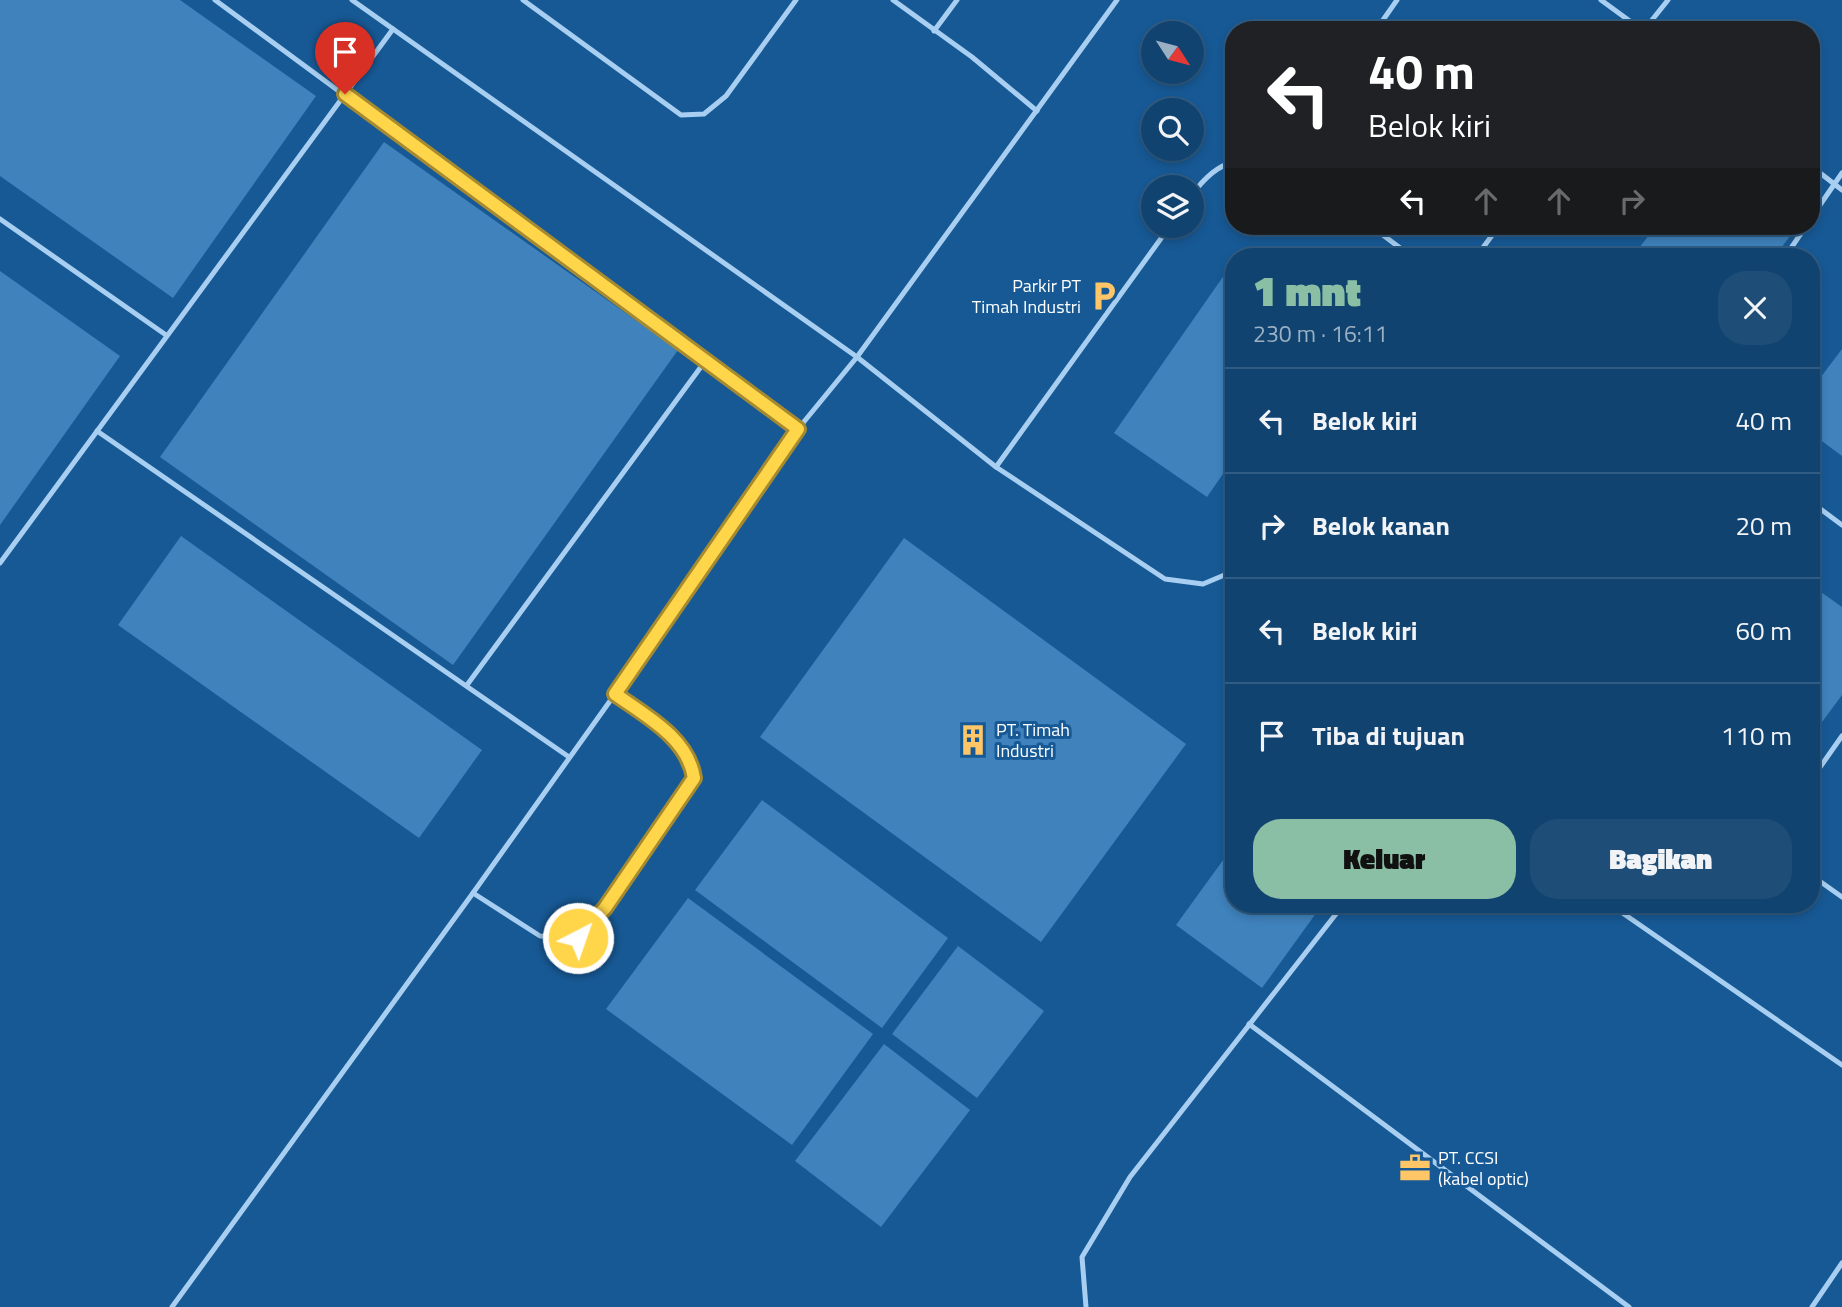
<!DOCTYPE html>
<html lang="id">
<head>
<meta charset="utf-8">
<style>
	:root { --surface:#114370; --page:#1e4e78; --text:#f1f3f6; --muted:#9cb0c3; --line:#305c83; --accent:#8abfa5 }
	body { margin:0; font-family:"Titillium Web",sans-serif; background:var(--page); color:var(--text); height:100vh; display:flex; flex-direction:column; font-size:26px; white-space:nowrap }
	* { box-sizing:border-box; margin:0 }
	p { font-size:23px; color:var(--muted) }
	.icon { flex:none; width:38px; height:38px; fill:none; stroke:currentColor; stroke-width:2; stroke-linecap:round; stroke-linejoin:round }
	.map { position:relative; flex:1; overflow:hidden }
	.details { position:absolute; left:1225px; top:248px; width:595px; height:665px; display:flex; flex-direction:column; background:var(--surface); border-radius:28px; box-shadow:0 4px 10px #0003,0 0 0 2px var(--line) }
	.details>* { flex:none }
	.guide { position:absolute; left:1225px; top:21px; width:595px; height:214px; border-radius:28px; box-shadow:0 4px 10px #0003,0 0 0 2px var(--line); background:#202124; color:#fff; overflow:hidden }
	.needle { width:46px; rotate:126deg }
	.tools { position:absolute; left:1141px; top:21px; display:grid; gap:14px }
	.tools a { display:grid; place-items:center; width:63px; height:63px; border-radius:50%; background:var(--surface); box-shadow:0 4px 10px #0003,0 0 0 2px var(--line); font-size:35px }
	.pin { position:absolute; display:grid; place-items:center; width:60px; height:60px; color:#fff; margin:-72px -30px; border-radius:50% 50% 50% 0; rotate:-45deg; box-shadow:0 0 7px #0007 }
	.pin .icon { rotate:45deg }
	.me { position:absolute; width:77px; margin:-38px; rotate:41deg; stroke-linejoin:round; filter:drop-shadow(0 0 5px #0008) }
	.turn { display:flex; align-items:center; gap:24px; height:147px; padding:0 28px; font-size:32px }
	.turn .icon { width:91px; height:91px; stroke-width:2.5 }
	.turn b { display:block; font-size:49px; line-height:60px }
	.lanes { display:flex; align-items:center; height:66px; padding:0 28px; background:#0003; justify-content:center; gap:35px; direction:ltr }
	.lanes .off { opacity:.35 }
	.round { display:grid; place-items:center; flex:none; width:74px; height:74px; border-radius:28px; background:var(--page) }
	.summary { display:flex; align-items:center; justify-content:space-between; height:119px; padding:0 28px }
	h1 { font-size:42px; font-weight:800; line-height:52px; color:var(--accent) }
	.cta { display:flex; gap:14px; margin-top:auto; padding:14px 28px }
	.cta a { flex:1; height:80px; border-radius:28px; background:var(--accent); color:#111; font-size:28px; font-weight:800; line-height:80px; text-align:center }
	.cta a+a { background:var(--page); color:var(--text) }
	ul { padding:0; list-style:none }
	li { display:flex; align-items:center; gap:21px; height:105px; padding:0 28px; border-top:2px solid var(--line) }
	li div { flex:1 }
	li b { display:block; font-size:26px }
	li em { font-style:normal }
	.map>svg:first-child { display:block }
	.building { fill:#3f82bc }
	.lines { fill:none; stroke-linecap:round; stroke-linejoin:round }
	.service { stroke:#a8cff1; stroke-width:5 }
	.route-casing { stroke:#a68a30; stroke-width:18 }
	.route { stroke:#ffd54a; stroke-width:12 }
	.labels { text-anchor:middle; stroke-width:6; stroke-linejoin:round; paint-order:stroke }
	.poi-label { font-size:18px; fill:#fff; stroke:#175995; text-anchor:start }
</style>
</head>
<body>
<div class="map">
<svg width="1842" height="1307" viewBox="0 0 1842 1307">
	<rect width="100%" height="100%" fill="#175995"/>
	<g class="building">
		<path d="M0,0h180l136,96 -143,202 -173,-122z"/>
		<path d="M384,142l294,208 -225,315 -293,-208z"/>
		<path d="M1656,226h142l-24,31h-142z"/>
		<path d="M1234,261v197l-27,39 -93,-64z"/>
		<path d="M0,271l120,85 -120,169z"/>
		<path d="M1842,349v107l-31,-23v-43z"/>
		<path d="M181,536l301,214 -63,88 -301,-213z"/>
		<path d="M904,538l282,206 -145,198 -281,-205z"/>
		<path d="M1811,585l31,22v88l-31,42z"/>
		<path d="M762,800l186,138 -66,90 -187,-138z"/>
		<path d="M1234,845v60h88l-60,83 -86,-63z"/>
		<path d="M688,898l185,136 -81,111 -186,-136z"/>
		<path d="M958,946l86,65 -67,87 -85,-64z"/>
		<path d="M884,1044l86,66 -89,117 -86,-66z"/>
	</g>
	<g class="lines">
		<g class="service">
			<path d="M215,0l583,429"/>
			<path d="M352,0l505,357 139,110 169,112 38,5 31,-13"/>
			<path d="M523,0l158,115 23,-1 22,-18 70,-96"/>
			<path d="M893,0l79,57 65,54"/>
			<path d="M1601,0l41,30"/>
			<path d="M1376,30l21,-30"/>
			<path d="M1644,30l24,-30"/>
			<path d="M934,31l23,-31"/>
			<path d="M1811,166l31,24"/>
			<path d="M1192,195c10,-14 24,-29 42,-33"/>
			<path d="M1811,218l31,-45"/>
			<path d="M0,219l166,116"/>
			<path d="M1371,226l41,31"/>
			<path d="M1476,257l23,-31"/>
			<path d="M1785,257l21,-31"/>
			<path d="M97,431l472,326"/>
			<path d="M996,467l174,-241"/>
			<path d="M1811,502l31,23"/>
			<path d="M0,563l393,-534"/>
			<path d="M467,685l239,-325"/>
			<path d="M1811,780l31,-44"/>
			<path d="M1811,875l31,22"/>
			<path d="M473,893l67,43 38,2 27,-30 89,-130c-6,-40 -48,-62 -79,-84"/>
			<path d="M1611,905l231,160"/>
			<path d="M1249,1024l380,283"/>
			<path d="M172,1307l301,-414 142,-199 183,-265 59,-72 260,-357"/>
			<path d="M1086,1307l-4,-50 48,-80 213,-272"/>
			<path d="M1812,1307l30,-44"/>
		</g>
	</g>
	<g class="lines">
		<defs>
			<path id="route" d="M345,94l453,335 -183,265c31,22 73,44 79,84l-89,130 -27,30"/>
		</defs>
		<use href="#route" class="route-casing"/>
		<use href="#route" class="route"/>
	</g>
	<defs>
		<symbol id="parking-bare" viewBox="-9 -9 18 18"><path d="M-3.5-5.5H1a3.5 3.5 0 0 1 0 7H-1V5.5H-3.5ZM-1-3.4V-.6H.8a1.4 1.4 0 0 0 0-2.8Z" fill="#ffc668" stroke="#175995" stroke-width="2.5" paint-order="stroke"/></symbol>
		<symbol id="building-bare" viewBox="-9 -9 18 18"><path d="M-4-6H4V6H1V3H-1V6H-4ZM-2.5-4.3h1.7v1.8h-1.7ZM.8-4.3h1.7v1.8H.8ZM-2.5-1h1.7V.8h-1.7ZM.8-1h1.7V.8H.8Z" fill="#ffc668" stroke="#175995" stroke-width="2.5" paint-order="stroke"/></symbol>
		<symbol id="office-bare" viewBox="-9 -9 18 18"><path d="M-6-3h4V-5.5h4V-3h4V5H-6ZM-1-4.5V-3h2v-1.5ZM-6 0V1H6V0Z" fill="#ffc668" stroke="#175995" stroke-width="2.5" paint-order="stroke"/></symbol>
	</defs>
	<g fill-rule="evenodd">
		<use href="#parking-bare" x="1082" y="274" width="44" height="44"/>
		<use href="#building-bare" x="951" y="718" width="44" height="44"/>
		<use href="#office-bare" x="1393" y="1146" width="44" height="44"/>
	</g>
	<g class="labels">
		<g class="poi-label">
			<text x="1081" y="292" text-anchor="end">Parkir PT<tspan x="1081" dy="21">Timah Industri</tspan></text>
			<text x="996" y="736">PT. Timah<tspan x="996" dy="21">Industri</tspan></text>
			<text x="1438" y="1164">PT. CCSI<tspan x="1438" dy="21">(kabel optic)</tspan></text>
		</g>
	</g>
</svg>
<div class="tools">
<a><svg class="needle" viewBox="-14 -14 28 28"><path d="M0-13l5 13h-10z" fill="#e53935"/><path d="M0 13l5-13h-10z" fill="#9cb0c3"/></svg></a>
<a><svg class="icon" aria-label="search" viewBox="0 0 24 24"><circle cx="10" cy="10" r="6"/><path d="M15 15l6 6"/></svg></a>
<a><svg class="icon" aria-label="layers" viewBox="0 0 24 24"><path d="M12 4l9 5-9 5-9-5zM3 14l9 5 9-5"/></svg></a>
</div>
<div class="pin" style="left:345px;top:94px;background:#d93025"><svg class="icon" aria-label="arrive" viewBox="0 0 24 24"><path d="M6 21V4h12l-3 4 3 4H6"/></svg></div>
<svg class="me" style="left:578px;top:938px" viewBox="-20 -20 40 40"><circle r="17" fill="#ffd54a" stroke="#fff" stroke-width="3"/><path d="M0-11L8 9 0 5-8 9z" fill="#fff"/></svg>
<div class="guide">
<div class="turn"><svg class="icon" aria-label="left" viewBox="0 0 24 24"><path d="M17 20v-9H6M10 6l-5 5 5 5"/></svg><div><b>40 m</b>Belok kiri</div></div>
<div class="lanes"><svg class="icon" aria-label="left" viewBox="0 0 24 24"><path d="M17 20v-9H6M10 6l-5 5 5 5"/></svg><svg class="icon off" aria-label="ahead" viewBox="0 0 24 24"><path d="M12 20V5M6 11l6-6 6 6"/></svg><svg class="icon off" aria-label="ahead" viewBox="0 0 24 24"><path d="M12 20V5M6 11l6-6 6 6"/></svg><svg class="icon off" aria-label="right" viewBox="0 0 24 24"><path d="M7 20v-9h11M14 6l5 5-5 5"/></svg></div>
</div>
<section class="details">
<div class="summary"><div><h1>1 mnt</h1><p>230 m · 16:11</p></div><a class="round"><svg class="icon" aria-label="close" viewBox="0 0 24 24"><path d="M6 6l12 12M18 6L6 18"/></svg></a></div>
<ul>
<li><svg class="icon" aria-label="left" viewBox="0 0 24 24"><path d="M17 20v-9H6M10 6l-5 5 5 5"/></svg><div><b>Belok kiri</b></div><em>40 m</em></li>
<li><svg class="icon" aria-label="right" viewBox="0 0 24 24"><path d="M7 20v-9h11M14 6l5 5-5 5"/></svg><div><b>Belok kanan</b></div><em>20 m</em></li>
<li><svg class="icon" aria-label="left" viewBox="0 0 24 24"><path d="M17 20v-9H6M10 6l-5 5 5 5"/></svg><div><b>Belok kiri</b></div><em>60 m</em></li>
<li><svg class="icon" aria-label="arrive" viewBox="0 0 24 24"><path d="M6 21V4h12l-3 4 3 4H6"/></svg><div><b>Tiba di tujuan</b></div><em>110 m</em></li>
</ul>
<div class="cta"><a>Keluar</a><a>Bagikan</a></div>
</section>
</div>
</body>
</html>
